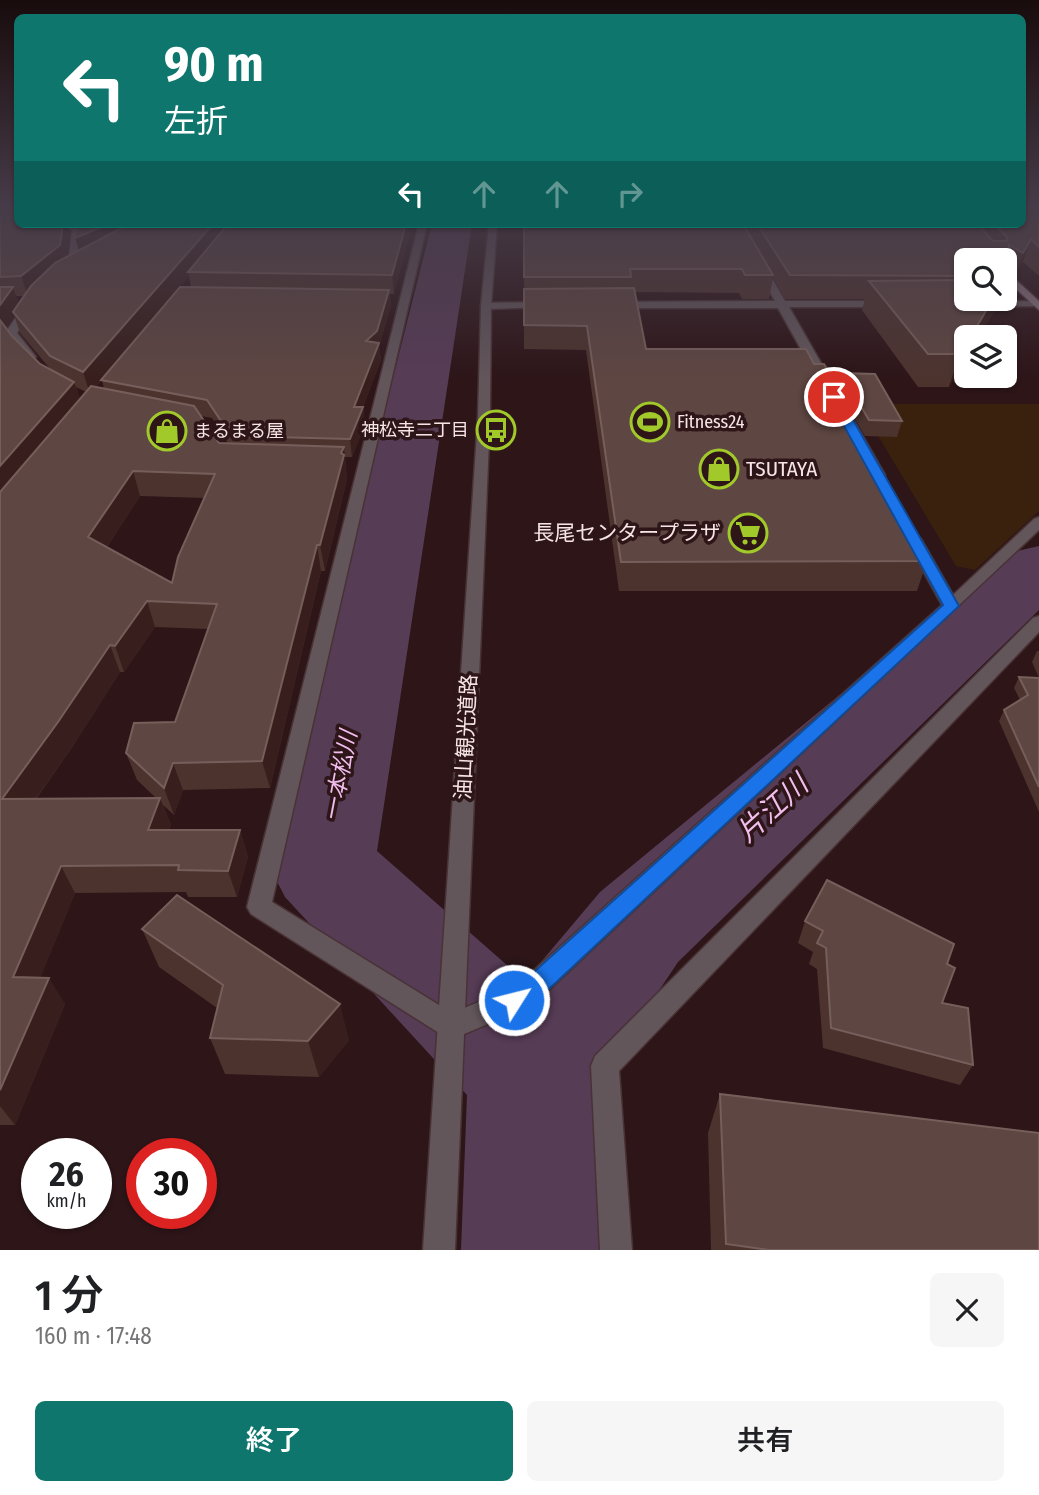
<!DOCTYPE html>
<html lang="ja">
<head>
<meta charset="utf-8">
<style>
	:root { --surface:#fff; --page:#f6f6f6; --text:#202124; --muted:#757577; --accent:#0f766e }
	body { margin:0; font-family:"Fira Sans Condensed","Noto Sans JP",sans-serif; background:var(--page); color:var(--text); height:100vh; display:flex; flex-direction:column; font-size:26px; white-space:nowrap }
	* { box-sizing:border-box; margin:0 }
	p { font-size:23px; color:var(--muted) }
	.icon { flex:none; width:38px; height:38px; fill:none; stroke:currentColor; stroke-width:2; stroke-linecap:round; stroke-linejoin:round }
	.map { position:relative; height:1250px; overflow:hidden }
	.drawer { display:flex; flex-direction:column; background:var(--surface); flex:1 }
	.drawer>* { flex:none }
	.top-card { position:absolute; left:14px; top:14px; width:1012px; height:214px; border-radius:10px; box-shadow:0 2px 5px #0004; background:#0f766e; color:#fff; overflow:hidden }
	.tools { position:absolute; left:954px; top:248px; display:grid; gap:14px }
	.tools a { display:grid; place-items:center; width:63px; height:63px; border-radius:10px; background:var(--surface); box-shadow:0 2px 5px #0004; font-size:35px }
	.speed { position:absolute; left:21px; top:1138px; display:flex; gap:14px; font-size:35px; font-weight:700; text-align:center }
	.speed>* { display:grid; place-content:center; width:91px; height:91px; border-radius:50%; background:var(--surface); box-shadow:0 2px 5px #0004; line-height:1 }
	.speed small { font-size:18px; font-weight:400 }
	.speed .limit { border:10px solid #d22; background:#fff; color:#111 }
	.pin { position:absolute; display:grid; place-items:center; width:60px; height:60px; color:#fff; margin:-30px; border:4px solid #fff; border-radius:50%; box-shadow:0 2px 7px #0007 }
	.me { position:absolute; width:77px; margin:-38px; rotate:54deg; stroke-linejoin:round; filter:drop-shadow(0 0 5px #0008) }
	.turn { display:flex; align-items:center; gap:24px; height:147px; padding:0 35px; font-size:32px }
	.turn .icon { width:91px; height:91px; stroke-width:2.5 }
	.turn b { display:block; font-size:49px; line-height:60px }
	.lanes { display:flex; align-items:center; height:66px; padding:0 35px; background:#0003; justify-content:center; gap:35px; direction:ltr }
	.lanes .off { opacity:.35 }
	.round { display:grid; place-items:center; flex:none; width:74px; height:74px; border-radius:10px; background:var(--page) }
	.headline { display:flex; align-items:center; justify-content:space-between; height:119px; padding:0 35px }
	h1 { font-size:42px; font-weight:600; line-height:52px }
	.action { display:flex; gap:14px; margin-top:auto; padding:14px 35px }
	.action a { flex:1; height:80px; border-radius:10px; background:var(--accent); color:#fff; font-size:28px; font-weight:600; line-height:80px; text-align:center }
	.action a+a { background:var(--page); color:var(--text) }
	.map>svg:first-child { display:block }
	.green { fill:#3a210d }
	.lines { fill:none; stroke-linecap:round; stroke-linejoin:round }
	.river { fill:#573c56; fill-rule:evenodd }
	.minor-casing { stroke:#493235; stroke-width:3 }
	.tertiary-casing { stroke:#493235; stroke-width:3 }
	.secondary-casing { stroke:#493235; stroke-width:3 }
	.minor { fill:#62565b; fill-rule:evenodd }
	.tertiary { fill:#62565b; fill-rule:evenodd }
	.secondary { fill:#89757e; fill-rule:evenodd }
	.wall { fill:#4c332e; fill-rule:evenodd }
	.shaded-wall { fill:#381f1d }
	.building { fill:#5e4642; stroke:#765f5b; stroke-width:2; fill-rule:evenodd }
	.route { fill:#1a73e8; stroke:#114b97; stroke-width:2 }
	.labels { text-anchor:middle; stroke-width:7; stroke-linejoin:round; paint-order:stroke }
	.far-poi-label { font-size:18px; fill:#f7e5e6; stroke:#2d1518; text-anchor:start }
	.poi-label { font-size:21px; fill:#f7e5e6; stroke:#2d1518; text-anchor:start }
	.street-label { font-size:21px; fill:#f7e5e6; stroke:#2d1518 }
	.water-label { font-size:23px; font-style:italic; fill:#f0bded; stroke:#2d1518 }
	.near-water-label { font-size:28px; font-style:italic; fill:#f0bded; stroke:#2d1518 }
</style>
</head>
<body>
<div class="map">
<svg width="1039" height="1250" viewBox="0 0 1039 1250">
	<rect width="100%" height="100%" fill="#2d1518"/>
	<path class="green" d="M869,404h170v107l-64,59 -19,-4 -94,-157z"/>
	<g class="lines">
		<path class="river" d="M432,224h40l-95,627 148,130 75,-89 413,-340 26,-6v64l-361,352 -83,125 10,163h-144l6,-155 -182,-198 -16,-31z"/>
		<defs>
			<g id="minor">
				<path d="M62,224h11l7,5 -2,37 -14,10 -5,-3 9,-8 4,-35z"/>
				<path d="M419,224h8l-155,678 180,111 63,-26 427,-382 -35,-63 2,-3h12l32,56 81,-76 5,-2v13l-506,475 -83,35 -199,-126 -4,-7z"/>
				<path d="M761,265l5,3 19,33h100l5,3 -5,3h-96l96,168 -2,3h-10l-2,-3 -93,-167h-162l-5,-3 5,-3 159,-1 -19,-33z"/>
				<path d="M546,302l4,1v4l-64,2 -5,-3 5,-3z"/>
				<path d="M969,302l67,-1 3,1v4l-66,1 -5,-3z"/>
				<path d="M29,303l5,3 -17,27 19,24 -6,3 -4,-1 -21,-26 20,-29z"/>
				<path d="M1039,616v16l-420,439 13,179h-32l-9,-184 4,-10 438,-438z"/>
			</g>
			<path id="tertiary" d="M489,224h8l-6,82 -1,110 -35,834h-32l55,-834 3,-110z"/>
			<path id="secondary" d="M1004,269l35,32v9l-35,-32z"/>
		</defs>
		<use href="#minor" class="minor-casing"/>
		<use href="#tertiary" class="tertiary-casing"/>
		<use href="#secondary" class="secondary-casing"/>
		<use href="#minor" class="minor"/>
		<use href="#tertiary" class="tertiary"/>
		<use href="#secondary" class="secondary"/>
	</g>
	<g class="wall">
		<path d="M0,205l18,19h49l2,7 -3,26 13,-7 -3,-26h336l-18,70h-4l1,12 -12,40 2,14 -18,47 2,18 -13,32h-7l2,22 -22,92h-4l-51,217 -87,2 -9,25 -11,-10 8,20 -2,5h71l8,27 -11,40h-49l-2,-5 -111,1 -35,85 25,26 -50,121h-15zM189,276l2,11 -37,30zM16,296h9l-6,8zM14,315l6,18 31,37 -11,-6 -28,-28 -6,-8zM102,380l2,9 -8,-2zM76,387l10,5 -6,7zM201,416l11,2 16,25h-9zM140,496l65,2 -33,85 -65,-36zM155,627l53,2 -33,93 -49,31 11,27 19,18 -120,1 35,-50 49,-77h4z"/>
		<path d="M1039,205v71l-16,-14 -8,13 -2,-1 -4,12 -5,7v-32h-38v38h35h-3l-3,11 -17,28h-12l-17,49h-31l-56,-77 3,-11h-80l-12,-21 -4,21h-27l-3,-6 -105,-1 12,57 168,15 24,23 3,-14 61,48 -5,16 -32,-1 -14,-24 -3,11 79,138 -10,30h-298l-33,-241 -62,-1v-125h498z"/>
		<path d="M1037,651h2v27l-7,-16z"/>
		<path d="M1019,677l20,1v134l-40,-91 5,-11 16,-10 -6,-12z"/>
		<path d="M805,921l142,43 -5,39 31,62 -13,20 -137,-37 -6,-79 -8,-5 4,-12 -15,-9z"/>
		<path d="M142,929l207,111 -30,37 -94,-3 -15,-36 7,-30 -58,-41z"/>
		<path d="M720,1094l319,156h-328l-3,-117z"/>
	</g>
	<g class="shaded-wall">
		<path d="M63,224h4l2,7 -3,33 -38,31 -7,-19z"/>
		<path d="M109,224h31l-59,32 -6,-18z"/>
		<path d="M213,224h19l-44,48 1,4 -99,118 -7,-22z"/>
		<path d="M406,224h6l-18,70 -2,-19z"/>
		<path d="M1031,239l-8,23 -8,13 8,-22z"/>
		<path d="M1016,263l-7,23 -5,7v-5l5,-12z"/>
		<path d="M13,287l7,20 -7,5 1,3 -12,18 -2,-6v-22z"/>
		<path d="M389,290l2,16 -12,40 2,14 -18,47 2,18 -13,32 -2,-18 4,-32 12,-66z"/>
		<path d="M993,299h5l-3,11 -17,28h-8z"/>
		<path d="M966,344v15l-17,28 11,-33z"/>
		<path d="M74,382l8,22 -82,98v-36z"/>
		<path d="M344,447l3,32 -22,92 -5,-26 21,-92z"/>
		<path d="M133,471l7,25 -43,66 -9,-25z"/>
		<path d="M317,545l4,26 -51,217 -8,-27z"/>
		<path d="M147,601l8,26 -31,45 -9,-26z"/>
		<path d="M110,645l10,27 -49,77 -55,77 -14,-27z"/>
		<path d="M173,763l10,27 -9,25 -10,-27z"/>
		<path d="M160,798l11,27 -12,32 -11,-27z"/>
		<path d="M240,830l8,27 -11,40 -9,-26z"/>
		<path d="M61,866l14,27 -45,110 -17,-26z"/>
		<path d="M49,978l16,26 -50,121 -15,-19v-16z"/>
		<path d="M340,1004l9,36 -30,37 -11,-36z"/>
	</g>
	<g class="building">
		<path d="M0,205h18v19h45l-3,21 -39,31 -21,1z"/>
		<path d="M1022,205h17v42l-8,-8 -8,14 -14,-8v10l7,8 -7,13h-5v-15h-38v15l-176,-1 -33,-51h220l16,17h14v-4l-13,-13h28z"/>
		<path d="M76,224h33l-34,14z"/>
		<path d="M129,224h84l-130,148 -33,-16 -37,-44 18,-26 24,-23z"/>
		<path d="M228,224h178l-14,51 -204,-3z"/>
		<path d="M524,224h219l30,51h-28l-3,-6h-112l1,8h-107z"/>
		<path d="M966,280v19h27l-23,39h-4v6l-6,10h-32l-59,-73z"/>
		<path d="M0,287h13l-13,18z"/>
		<path d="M180,287l209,3 -12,41 -11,10 13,2 -25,64h9l-13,32 -119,-3 -24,-36 -106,-20z"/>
		<path d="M634,288l12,61h160l8,15h10l28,46 -11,-1 86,152 -306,1 -34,-236 -63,-1v-36z"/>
		<path d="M0,320l12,16 28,28 34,18 -74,84z"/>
		<path d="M841,373l34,1 27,47 -33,-1z"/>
		<path d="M91,386l103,20 25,37 125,4 -3,6 3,2 -24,90h-3l-55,216 -89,2 -9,25 -38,-35 8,-30 41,-1 42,-118 -70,-3 -32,45 -5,-1 -52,77 -56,77 158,-1 -12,32h92l-12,41 -50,-1 1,-5 -118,1 -48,111 36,1 -49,112v-598zM133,471l82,3 -37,83 -6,26 -84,-46z"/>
		<path d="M1019,677l20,1v109l-35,-77 24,-15z"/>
		<path d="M827,880l127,64 -7,20 8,4 -13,35 26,5 5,57 -142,-37 -5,-80 -9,-5 6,-12 -18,-10z"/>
		<path d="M177,895l163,109 -32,37 -98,-3 13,-53 -81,-56z"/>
		<path d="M720,1094l319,39v117h-270l-43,-6z"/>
	</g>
	<linearGradient id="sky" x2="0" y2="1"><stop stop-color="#190c0d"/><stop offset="0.54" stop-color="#463b48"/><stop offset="1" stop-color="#463b48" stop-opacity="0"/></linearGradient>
	<rect width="1039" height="380" fill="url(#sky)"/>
	<path class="route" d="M834,394l6,3 119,209 -426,398 -19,7 -9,-3 -3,-8 3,-8 11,-4 427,-383 -115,-208z"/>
	<defs>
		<symbol id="stadium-ring" viewBox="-11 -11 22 22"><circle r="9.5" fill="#2d1518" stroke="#a1c92a" stroke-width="1.5"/><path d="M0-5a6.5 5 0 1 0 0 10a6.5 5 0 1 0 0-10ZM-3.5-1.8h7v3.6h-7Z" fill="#a1c92a"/></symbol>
		<symbol id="bus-ring" viewBox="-11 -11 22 22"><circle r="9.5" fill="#2d1518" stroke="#a1c92a" stroke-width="1.5"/><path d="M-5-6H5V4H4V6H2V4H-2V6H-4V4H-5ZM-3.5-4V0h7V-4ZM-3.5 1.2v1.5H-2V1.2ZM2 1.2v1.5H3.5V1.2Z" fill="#a1c92a"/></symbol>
		<symbol id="shop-ring" viewBox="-11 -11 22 22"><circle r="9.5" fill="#2d1518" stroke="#a1c92a" stroke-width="1.5"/><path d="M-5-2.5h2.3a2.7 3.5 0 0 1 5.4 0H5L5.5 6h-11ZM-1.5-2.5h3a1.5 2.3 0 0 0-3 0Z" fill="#a1c92a"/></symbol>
		<symbol id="supermarket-ring" viewBox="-11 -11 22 22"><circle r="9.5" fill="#2d1518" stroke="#a1c92a" stroke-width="1.5"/><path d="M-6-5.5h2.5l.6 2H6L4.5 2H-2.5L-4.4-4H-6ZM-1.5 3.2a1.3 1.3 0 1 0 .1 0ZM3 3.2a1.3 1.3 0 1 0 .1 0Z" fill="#a1c92a"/></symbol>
	</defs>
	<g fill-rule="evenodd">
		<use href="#stadium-ring" x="628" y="400" width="44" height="44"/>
		<use href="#bus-ring" x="474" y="408" width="44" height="44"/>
		<use href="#shop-ring" x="145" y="409" width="44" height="44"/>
		<use href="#shop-ring" x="697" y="447" width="44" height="44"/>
		<use href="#supermarket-ring" x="726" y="511" width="44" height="44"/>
	</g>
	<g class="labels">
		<g class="far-poi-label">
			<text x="677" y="428">Fitness24</text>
			<text x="469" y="436" text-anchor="end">神松寺二丁目</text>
			<text x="194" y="437">まるまる屋</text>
		</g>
		<g class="poi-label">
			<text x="746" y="476">TSUTAYA</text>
			<text x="721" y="540" text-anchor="end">長尾センタープラザ</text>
		</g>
		<g class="street-label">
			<text transform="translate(466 737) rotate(-87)" y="7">油山観光道路</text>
		</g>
		<g class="water-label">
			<text transform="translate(340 776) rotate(-79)" y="8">一本松川</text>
		</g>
		<g class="near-water-label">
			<text transform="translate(772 808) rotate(-42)" y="10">片江川</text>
		</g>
	</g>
</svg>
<div class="tools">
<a><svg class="icon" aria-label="search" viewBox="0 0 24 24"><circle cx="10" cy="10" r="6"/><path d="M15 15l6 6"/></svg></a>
<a><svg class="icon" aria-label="layers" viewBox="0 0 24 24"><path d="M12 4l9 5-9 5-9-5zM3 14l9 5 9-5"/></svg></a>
</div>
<div class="speed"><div>26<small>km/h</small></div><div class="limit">30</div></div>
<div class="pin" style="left:834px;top:397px;background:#d93025"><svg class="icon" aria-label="arrive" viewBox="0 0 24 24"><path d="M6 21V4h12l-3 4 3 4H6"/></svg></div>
<svg class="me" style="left:514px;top:1000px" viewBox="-20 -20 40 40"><circle r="17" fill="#1a73e8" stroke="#fff" stroke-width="3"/><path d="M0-11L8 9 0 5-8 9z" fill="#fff"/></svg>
<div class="top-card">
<div class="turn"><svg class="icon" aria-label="left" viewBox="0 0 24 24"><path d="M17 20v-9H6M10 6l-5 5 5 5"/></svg><div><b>90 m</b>左折</div></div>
<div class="lanes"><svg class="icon" aria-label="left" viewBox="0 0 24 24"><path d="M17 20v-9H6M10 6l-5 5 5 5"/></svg><svg class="icon off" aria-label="ahead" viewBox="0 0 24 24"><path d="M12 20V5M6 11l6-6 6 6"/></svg><svg class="icon off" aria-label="ahead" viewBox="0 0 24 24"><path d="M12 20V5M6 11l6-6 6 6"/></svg><svg class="icon off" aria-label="right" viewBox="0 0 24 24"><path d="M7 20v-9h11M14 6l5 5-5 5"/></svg></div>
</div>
</div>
<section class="drawer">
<div class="headline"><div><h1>1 分</h1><p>160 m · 17:48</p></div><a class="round"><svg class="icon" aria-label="close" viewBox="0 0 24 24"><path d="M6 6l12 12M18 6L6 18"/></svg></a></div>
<div class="action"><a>終了</a><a>共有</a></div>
</section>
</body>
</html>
